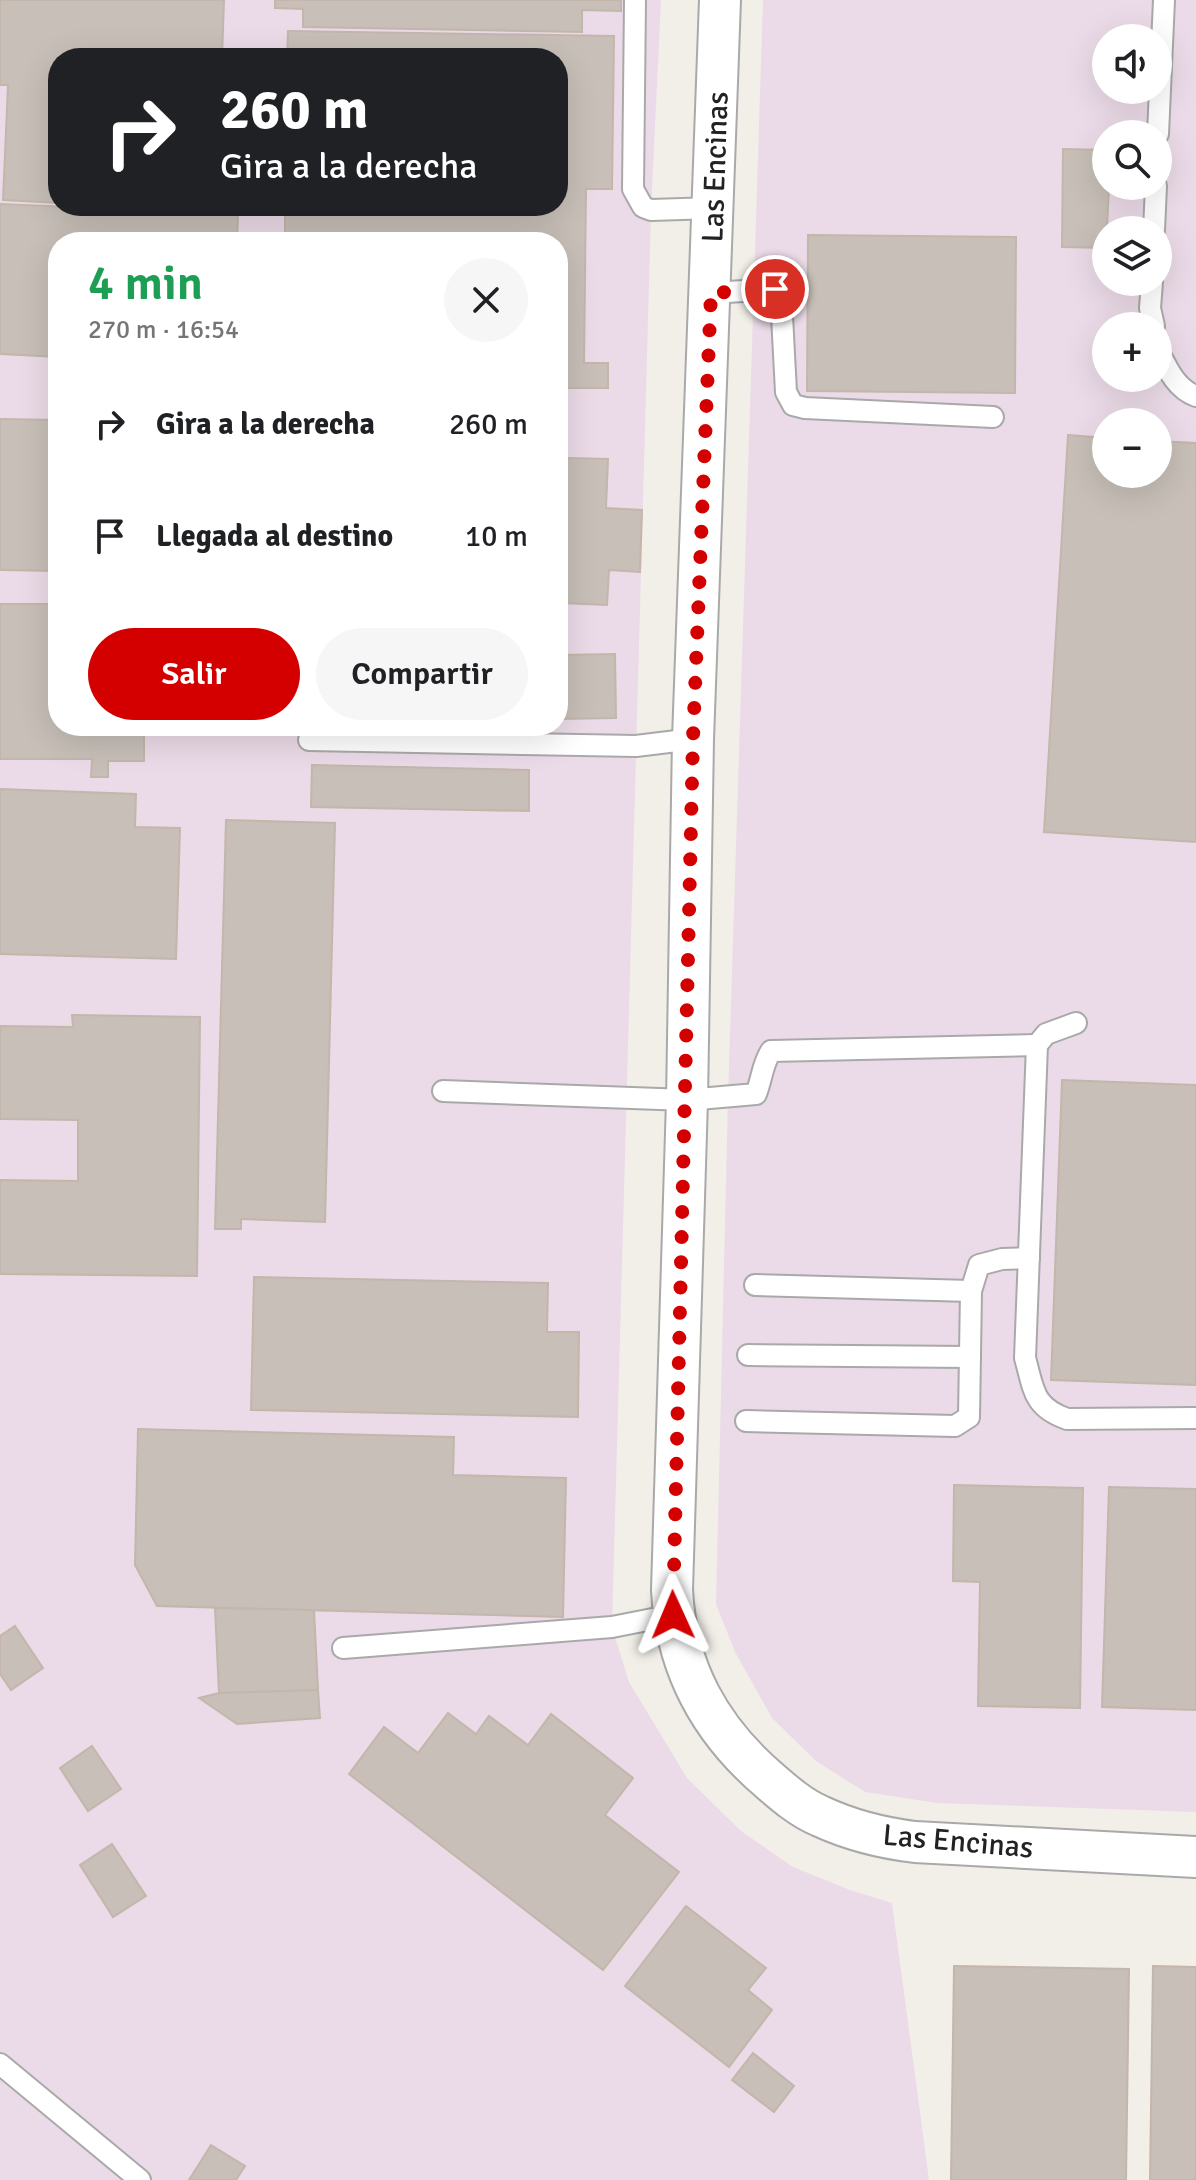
<!DOCTYPE html>
<html lang="es">
<head>
<meta charset="utf-8">
<style>
	:root { --surface:#fff; --page:#f6f6f6; --text:#202124; --muted:#757577; --accent:#d40000 }
	body { margin:0; font-family:Signika,sans-serif; background:var(--page); color:var(--text); height:100vh; display:flex; flex-direction:column; font-size:30px; white-space:nowrap }
	* { box-sizing:border-box; margin:0 }
	p { font-size:26px; color:var(--muted) }
	.icon { flex:none; width:44px; height:44px; fill:none; stroke:currentColor; stroke-width:2; stroke-linecap:round; stroke-linejoin:round }
	.map { position:relative; flex:1; overflow:hidden }
	.panel { position:absolute; left:48px; top:232px; width:520px; height:504px; display:flex; flex-direction:column; background:var(--surface); border-radius:32px; box-shadow:0 8px 32px #0002 }
	.panel>* { flex:none }
	.top-card { position:absolute; left:48px; top:48px; width:520px; height:168px; border-radius:32px; box-shadow:0 8px 32px #0002; background:#202124; color:#fff; overflow:hidden }
	.fabs { position:absolute; left:1092px; top:24px; display:grid; gap:16px }
	.fabs a { display:grid; place-items:center; width:80px; height:80px; border-radius:50%; background:var(--surface); box-shadow:0 8px 32px #0002; font-size:40px }
	.pin { position:absolute; display:grid; place-items:center; width:68px; height:68px; color:#fff; margin:-34px; border:4px solid #fff; border-radius:50%; box-shadow:0 2px 8px #0007 }
	.me { position:absolute; width:88px; margin:-44px; rotate:359deg; stroke-linejoin:round; filter:drop-shadow(0 0 6px #0008) }
	.turn { display:flex; align-items:center; gap:28px; height:168px; padding:0 40px; font-size:36px }
	.turn .icon { width:104px; height:104px; stroke-width:2.5 }
	.turn b { display:block; font-size:56px; line-height:68px }
	.round { display:grid; place-items:center; flex:none; width:84px; height:84px; border-radius:42px; background:var(--page) }
	.summary { display:flex; align-items:center; justify-content:space-between; height:136px; padding:0 40px }
	h1 { font-size:48px; font-weight:600; line-height:60px; color:#1e9e55 }
	.button { display:flex; gap:16px; margin-top:auto; padding:16px 40px }
	.button a { flex:1; height:92px; border-radius:48px; background:var(--accent); color:#fff; font-size:32px; font-weight:600; line-height:92px; text-align:center }
	.button a+a { background:var(--page); color:var(--text) }
	ul { padding:0; list-style:none }
	li { display:flex; align-items:center; gap:24px; height:112px; padding:0 40px }
	li div { flex:1 }
	li b { display:block; font-size:30px }
	li em { font-style:normal }
	.map>svg:first-child { display:block }
	.industrial { fill:#ebdbe8; fill-rule:evenodd }
	.building { fill:#c7bfb8; stroke:#c4b6ab; stroke-width:2 }
	.lines { fill:none; stroke-linecap:round; stroke-linejoin:round }
	.lane-casing { stroke:#a9a9a9; stroke-width:24 }
	.street-casing { stroke:#a9a9a9; stroke-width:44 }
	.lane { stroke:#fff; stroke-width:20 }
	.street { stroke:#fff; stroke-width:40 }
	.route { stroke:#d40000; stroke-width:14; stroke-dasharray:0 25.2 }
	.labels { text-anchor:middle; stroke-width:6; stroke-linejoin:round; paint-order:stroke }
	.street-label { font-size:30px; fill:#222; stroke:#fff }
</style>
</head>
<body>
<div class="map">
<svg width="1196" height="2180" viewBox="0 0 1196 2180">
	<rect width="100%" height="100%" fill="#f2efe9"/>
	<g class="industrial">
		<path d="M0,0h661l-10,210 -39,1417 17,55 58,96 54,53 52,36 57,23 42,13 37,277h-929zM58,58h500v148h-500zM58,242h500v484h-500z"/>
		<path d="M763,0h433v1812l-259,-9 -72,-11 -49,-31 -44,-43 -37,-66 -19,-48 12,-507zM1106,38h52v52h-52zM1106,134h52v52h-52zM1106,230h52v52h-52zM1106,326h52v52h-52zM1106,422h52v52h-52z"/>
	</g>
	<g class="building">
		<path d="M0,0h224l-2,58h-164v145l-55,-3 5,-115h-8z"/>
		<path d="M275,0h346v11l-39,-1v22l-279,-5v-18l-28,-1z"/>
		<path d="M288,31l326,5 -2,153h-26l-2,174h24v25h-50v-146h-273v-36h273v-148h-271z"/>
		<path d="M1063,149l43,1v36h3l-3,62 -44,-1z"/>
		<path d="M0,204l238,10 -1,28h-179v115l-58,-3z"/>
		<path d="M808,235l208,2 -1,156 -208,-2z"/>
		<path d="M0,419l58,1v151l-58,-1z"/>
		<path d="M1068,435l38,3v36h52v-33l38,2v399l-152,-10z"/>
		<path d="M567,458l41,1 -2,49 36,2 -2,62 -31,-2 -2,35 -46,-2z"/>
		<path d="M0,604h58v122h86v35h-36v16h-17l1,-18h-92z"/>
		<path d="M615,654l1,64 -58,1v-64z"/>
		<path d="M312,765l217,5v41l-218,-4z"/>
		<path d="M0,789l136,5 -1,33 45,1 -4,131 -176,-5z"/>
		<path d="M226,820l109,3 -10,399 -84,-3v10h-26z"/>
		<path d="M72,1015l128,2 -3,259 -197,-2v-94l78,1v-61l-78,-1v-93l73,1z"/>
		<path d="M1062,1080l134,5v300l-145,-5z"/>
		<path d="M254,1277l294,6 -1,49h32l-1,85 -327,-7z"/>
		<path d="M138,1429l316,8 -1,38 113,3 -3,139 -406,-11 -22,-41z"/>
		<path d="M954,1485l129,3 -3,220 -102,-2 2,-124 -27,-1z"/>
		<path d="M1109,1487l87,2v221l-94,-3z"/>
		<path d="M215,1608l99,2 4,80 -99,3z"/>
		<path d="M15,1626l28,42 -32,22 -11,-16v-38z"/>
		<path d="M318,1690l2,28 -83,6 -38,-26 20,-5z"/>
		<path d="M448,1713l28,21 13,-18 39,29 23,-31 82,64 -28,37 74,57 -76,98 -254,-196 35,-47 34,26z"/>
		<path d="M92,1746l29,43 -33,22 -28,-43z"/>
		<path d="M112,1844l34,52 -33,21 -33,-52z"/>
		<path d="M686,1906l80,62 -18,22 24,20 -43,57 -104,-81z"/>
		<path d="M954,1966l175,3 -3,211h-175z"/>
		<path d="M1153,1966l43,1v213h-46z"/>
		<path d="M753,2053l41,33 -20,26 -42,-32z"/>
		<path d="M211,2145l34,21 -9,14h-47z"/>
	</g>
	<g class="lines">
		<defs>
			<g id="lane">
				<path d="M635,0l-2,189 10,18 8,3 63,-2"/>
				<path d="M1158,134l6,-134"/>
				<path d="M1154,230l2,-44"/>
				<path d="M1152,282l-2,26 4,18"/>
				<path d="M711,293l64,-4 6,8 5,95 7,13 12,3 188,9"/>
				<path d="M1158,350c9,18 18,39 38,46"/>
				<path d="M309,740l327,6 57,-7"/>
				<path d="M1076,1023l-30,11 -9,11 -12,313c9,32 8,49 42,61l129,-1"/>
				<path d="M443,1091l244,9 69,-6c6,-15 6,-29 15,-43l266,-6"/>
				<path d="M755,1285l216,6"/>
				<path d="M748,1355l222,2"/>
				<path d="M746,1421l209,5 14,-9 2,-126 8,-26 23,-6 27,-1"/>
				<path d="M343,1648l269,-21 61,-12"/>
				<path d="M0,2064l140,116"/>
			</g>
			<path id="street" d="M720,0l-27,739 -6,361 -15,490c4,78 38,140 98,191 15,13 31,27 50,35 30,14 62,22 95,26l281,15"/>
		</defs>
		<use href="#lane" class="lane-casing"/>
		<use href="#street" class="street-casing"/>
		<use href="#lane" class="lane"/>
		<use href="#street" class="street"/>
	</g>
	<g class="lines">
		<path class="route" d="M673,1615l20,-876 18,-446 64,-4"/>
	</g>
	<g class="labels">
		<g class="street-label">
			<text transform="translate(715 167) rotate(-88)" y="10">Las Encinas</text>
			<text transform="translate(958 1841) rotate(5)" y="10">Las Encinas</text>
		</g>
	</g>
</svg>
<div class="fabs">
<a><svg class="icon" aria-label="sound" viewBox="0 0 24 24"><path d="M4 9h4l5-4v14l-5-4H4zM17 9q2 3 0 6"/></svg></a>
<a><svg class="icon" aria-label="search" viewBox="0 0 24 24"><circle cx="10" cy="10" r="6"/><path d="M15 15l6 6"/></svg></a>
<a><svg class="icon" aria-label="layers" viewBox="0 0 24 24"><path d="M12 4l9 5-9 5-9-5zM3 14l9 5 9-5"/></svg></a>
<a>+</a>
<a>−</a>
</div>
<div class="pin" style="left:775px;top:289px;background:#d93025"><svg class="icon" aria-label="arrive" viewBox="0 0 24 24"><path d="M6 21V4h12l-3 4 3 4H6"/></svg></div>
<svg class="me" style="left:673px;top:1615px" viewBox="-20 -20 40 40"><path d="M0-17L14 15 0 8-14 15z" fill="#d40000" stroke="#fff" stroke-width="4"/></svg>
<div class="top-card">
<div class="turn"><svg class="icon" aria-label="right" viewBox="0 0 24 24"><path d="M7 20v-9h11M14 6l5 5-5 5"/></svg><div><b>260 m</b>Gira a la derecha</div></div>
</div>
<section class="panel">
<div class="summary"><div><h1>4 min</h1><p>270 m · 16:54</p></div><a class="round"><svg class="icon" aria-label="close" viewBox="0 0 24 24"><path d="M6 6l12 12M18 6L6 18"/></svg></a></div>
<ul>
<li><svg class="icon" aria-label="right" viewBox="0 0 24 24"><path d="M7 20v-9h11M14 6l5 5-5 5"/></svg><div><b>Gira a la derecha</b></div><em>260 m</em></li>
<li><svg class="icon" aria-label="arrive" viewBox="0 0 24 24"><path d="M6 21V4h12l-3 4 3 4H6"/></svg><div><b>Llegada al destino</b></div><em>10 m</em></li>
</ul>
<div class="button"><a>Salir</a><a>Compartir</a></div>
</section>
</div>
</body>
</html>
